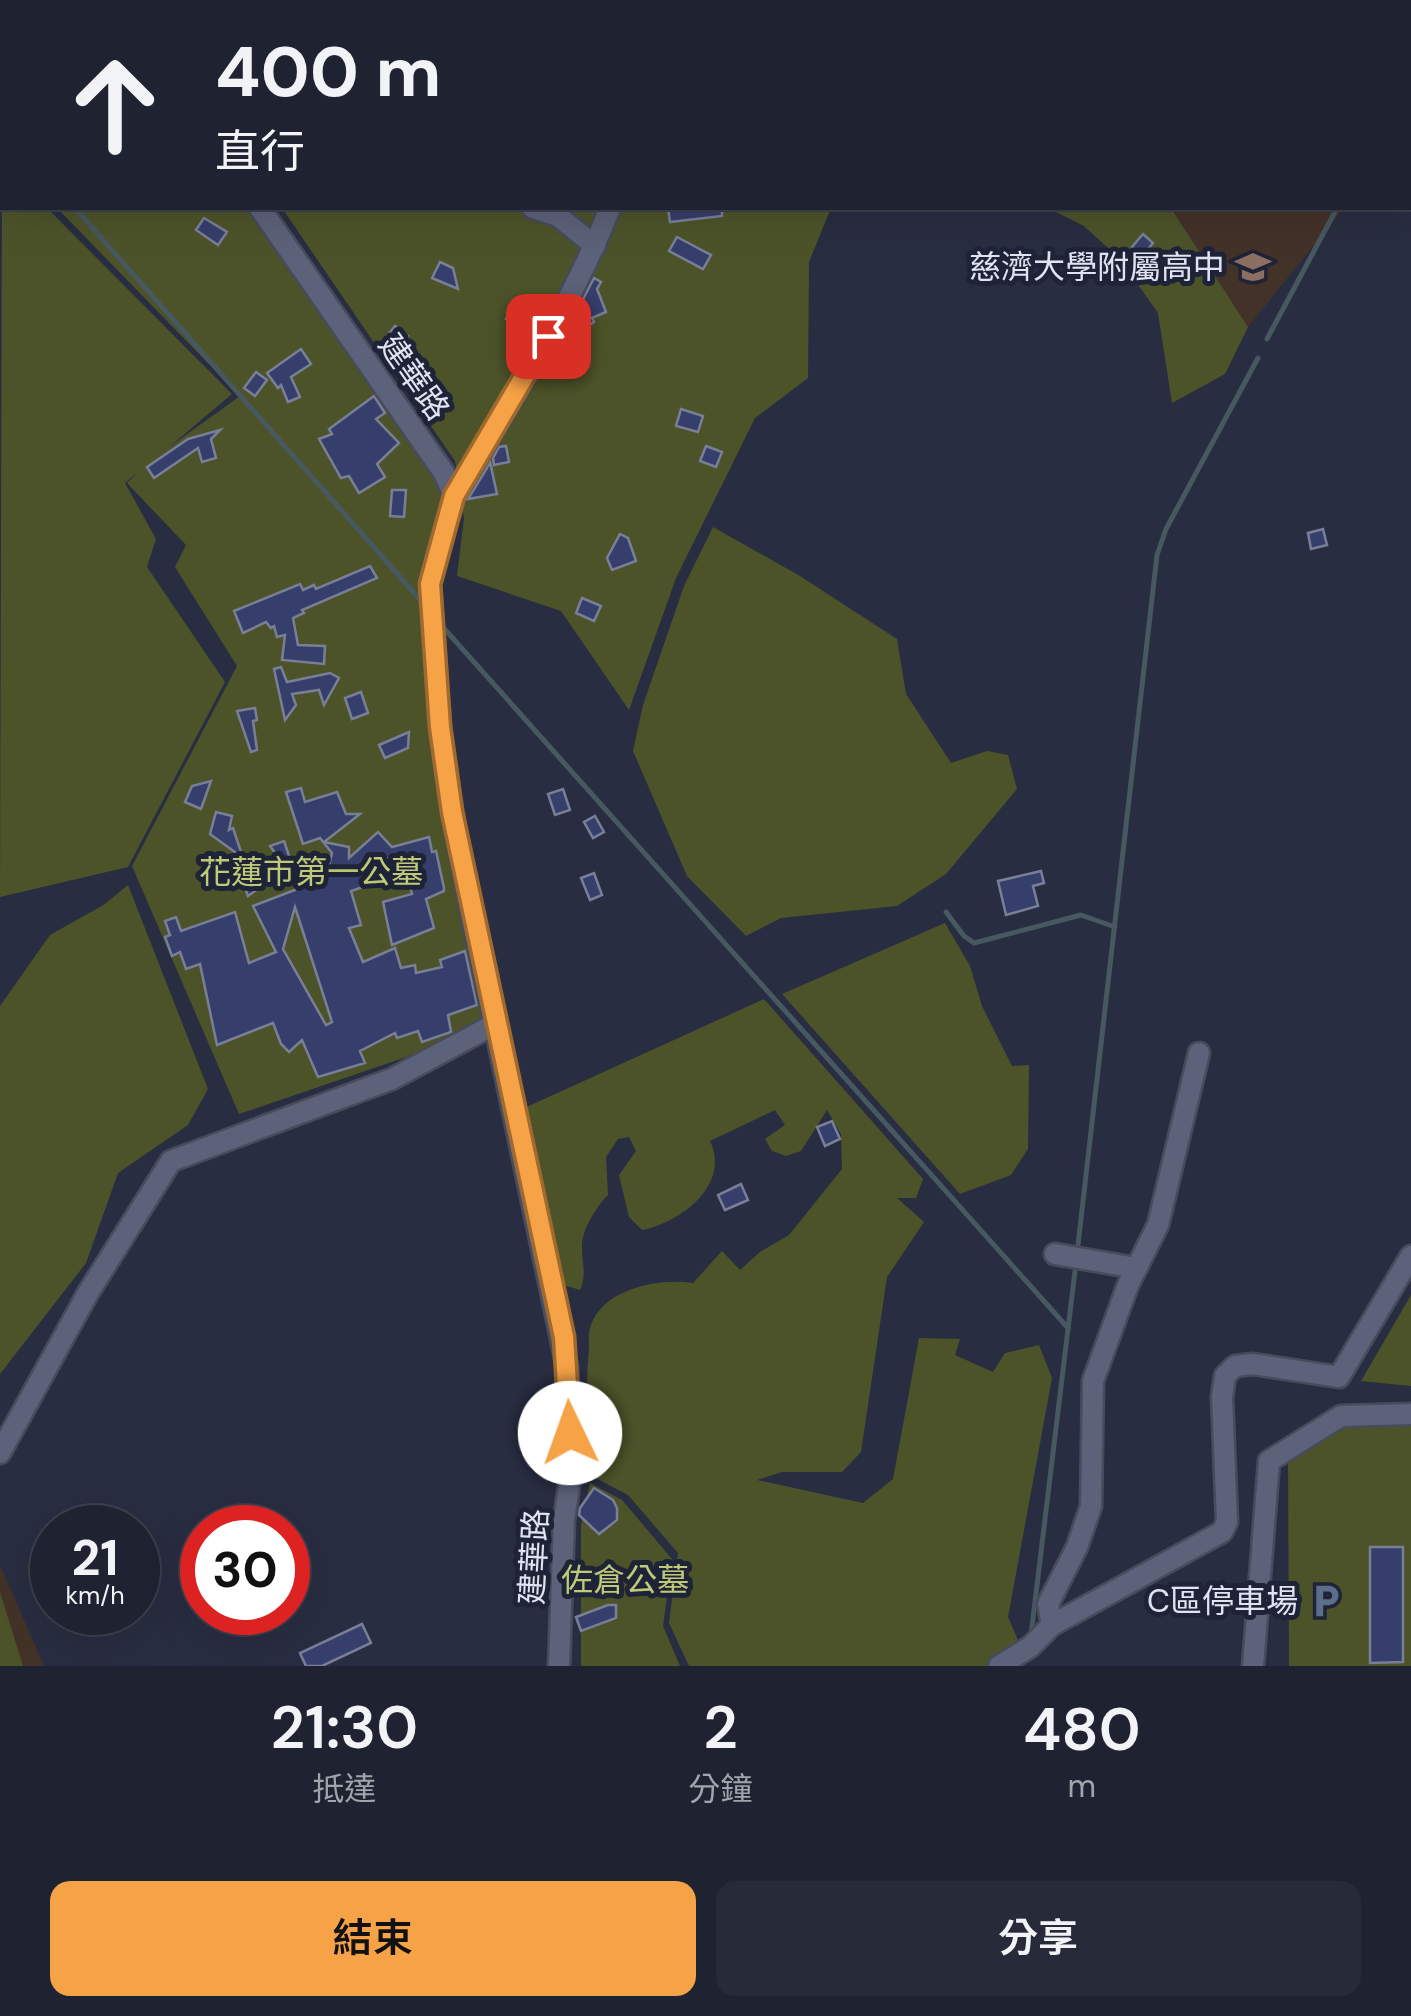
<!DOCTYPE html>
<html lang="zh-TW">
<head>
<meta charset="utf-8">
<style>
	:root { --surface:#1f2231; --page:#272a39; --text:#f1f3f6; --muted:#a1a4ab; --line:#3c3f4d; --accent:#f6a247 }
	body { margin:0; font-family:"DM Sans","Noto Sans TC",sans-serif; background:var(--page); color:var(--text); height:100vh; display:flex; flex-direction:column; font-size:38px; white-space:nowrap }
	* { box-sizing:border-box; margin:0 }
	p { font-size:32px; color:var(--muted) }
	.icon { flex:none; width:55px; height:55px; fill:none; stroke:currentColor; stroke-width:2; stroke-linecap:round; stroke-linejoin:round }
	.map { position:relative; height:1666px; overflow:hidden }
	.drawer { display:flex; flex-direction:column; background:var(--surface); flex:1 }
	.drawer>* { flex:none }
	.guide { position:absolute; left:0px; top:0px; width:1412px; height:210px; box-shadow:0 10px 40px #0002,0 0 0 2px var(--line); background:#1f2231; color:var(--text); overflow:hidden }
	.speed { position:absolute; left:30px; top:1505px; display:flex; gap:20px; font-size:50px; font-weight:700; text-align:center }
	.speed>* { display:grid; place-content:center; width:130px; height:130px; border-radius:50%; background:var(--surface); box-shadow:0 10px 40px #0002,0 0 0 2px var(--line); line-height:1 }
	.speed small { font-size:25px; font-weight:400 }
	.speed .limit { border:15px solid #d22; background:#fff; color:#111 }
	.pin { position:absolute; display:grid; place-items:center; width:85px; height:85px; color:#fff; margin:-42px; border-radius:20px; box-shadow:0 5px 15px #0006 }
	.me { position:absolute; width:110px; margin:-55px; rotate:357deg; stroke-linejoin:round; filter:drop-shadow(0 0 8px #0008) }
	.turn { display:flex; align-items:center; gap:35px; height:210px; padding:0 50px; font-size:45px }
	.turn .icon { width:130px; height:130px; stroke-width:2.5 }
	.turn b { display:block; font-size:70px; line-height:85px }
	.eta { display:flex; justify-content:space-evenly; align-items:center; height:170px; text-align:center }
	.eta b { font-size:60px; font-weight:600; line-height:70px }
	.button { display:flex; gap:20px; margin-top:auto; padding:20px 50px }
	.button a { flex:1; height:115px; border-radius:20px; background:var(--accent); color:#111; font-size:40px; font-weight:600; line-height:115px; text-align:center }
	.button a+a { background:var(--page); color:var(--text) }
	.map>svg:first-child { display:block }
	.education { fill:#433228 }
	.green { fill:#4d5329 }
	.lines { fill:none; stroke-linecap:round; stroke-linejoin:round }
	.stream { stroke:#475860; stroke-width:5 }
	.building { fill:#363e6b; stroke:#797f97; stroke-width:2.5; fill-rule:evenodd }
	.minor-casing { stroke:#484b5c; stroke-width:25 }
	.minor { stroke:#5c6279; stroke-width:20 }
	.route-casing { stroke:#a0692e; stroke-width:25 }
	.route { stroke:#f6a247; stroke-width:18 }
	.labels { text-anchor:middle; stroke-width:10; stroke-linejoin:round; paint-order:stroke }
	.poi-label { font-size:32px; fill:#e0e3f1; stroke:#1f2337; text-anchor:end }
	.street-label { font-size:32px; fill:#e0e3f1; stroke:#1f2337 }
	.park-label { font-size:32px; fill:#beca77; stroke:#1f2337 }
</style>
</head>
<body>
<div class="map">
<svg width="1411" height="1666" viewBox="0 0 1411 1666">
	<rect width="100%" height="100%" fill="#292d41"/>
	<g class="education">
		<path d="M1115,0h296v128l-1,-126h-295z"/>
		<path d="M1171,208h173l-96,119z"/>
		<path d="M0,1565l44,101h-44z"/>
	</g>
	<g class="green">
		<path d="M0,0h225l1,2h-224v114z"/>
		<path d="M278,0h286l2,2h-290z"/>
		<path d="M723,0h195l-196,2z"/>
		<path d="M2,186v22h45l185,186 -64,54 72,-52 -183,-188h200l185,276 4,22 -13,92 64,428 -258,88 -107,-248 105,-200 -62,-99 11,-22 -59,-62 11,-11 -13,11 31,56 -9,28 78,115 -97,185 -128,30z"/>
		<path d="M282,208h549l-22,54 -1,116 -53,40 -79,160 -47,132 -68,-99 -104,-35 7,-58 -9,-57z"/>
		<path d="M1048,208h123l77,119 -23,47 -53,29 -14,-90 -38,-54 -36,-33z"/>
		<path d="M713,527l87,49 97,63 9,55 45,69 36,-12 21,4 9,34 -71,85 -49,32 -116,12 -35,18 -59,-60 -54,-125 10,-46 41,-119z"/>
		<path d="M128,885l80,204 -20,36 -70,48 -32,90 -86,111v-368l50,-71 55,-31z"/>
		<path d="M945,923l25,43 12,40 30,60 17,-1 -1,84 -17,26 -51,19 -178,-200z"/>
		<path d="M764,999l159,180 -7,19h-19l27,24 -37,55 -26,175 -19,20h-60l-25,8 106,23 30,-24 26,-141 41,1 -5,16 38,17 12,-19 34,-8 13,33 -44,239 10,23 -27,26h-302l-20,-43 9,-70 -50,-58 -40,-21c-1,-42 -3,-84 1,-125 0,-7 -1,-18 2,-24 13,-37 69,-47 102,-42l29,-32 18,19 20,-18 29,-17 53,-66 -1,-35 -14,-24 -26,41 -15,5 -14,-5 -7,-12 20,-14 -10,-15 -65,31c21,44 -30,82 -68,89l-13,-13 -10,-42 17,-24 -7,-14 -11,2 -12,18 2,38c-12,12 -27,36 -26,53 0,17 5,27 -2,42l-16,-5 -11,-31 -33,-144z"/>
		<path d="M1411,1295v91l-50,-5z"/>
		<path d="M1411,1421v245h-122l-1,-209 35,-35z"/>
		<path d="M590,1483l32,17 50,59 -9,67 17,40h-99v-141z"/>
		<path d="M0,1592l23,74h-23z"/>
	</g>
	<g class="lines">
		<g class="stream">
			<path d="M0,105l2,4"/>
			<path d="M75,208l348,395"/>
			<path d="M1267,339l70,-131"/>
			<path d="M441,625l627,703"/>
			<path d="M946,912l18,24 10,7 107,-28 34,12"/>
			<path d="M1078,1245l79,-690 9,-26 92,-171"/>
			<path d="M1031,1635l44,-364"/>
		</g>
	</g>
	<g class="building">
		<path d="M668,208h54v8l-52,6z"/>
		<path d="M204,218l23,14 -9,13 -22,-15z"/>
		<path d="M1143,234l10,9 -11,13 -10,-9z"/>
		<path d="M677,237l34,18 -8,14 -34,-18z"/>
		<path d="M440,262l13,6 5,21 -26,-11z"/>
		<path d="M594,278l7,4 -4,7 9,23 -14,6 2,4 -17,11 -6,11 -9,-5z"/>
		<path d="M516,302l11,7 -9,16 -12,-6z"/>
		<path d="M395,326l13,10 -7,10 -14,-10z"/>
		<path d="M301,349l10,15 -20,13 9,20 -12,5 -7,-17 -3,3 -11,-15z"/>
		<path d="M256,372l11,8 -12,16 -11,-8z"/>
		<path d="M374,396l11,17 -9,6 23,24 -22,21 8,13 -26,16 -10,-17 -8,2 -22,-39 13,-5 -3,-5z"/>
		<path d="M681,409l22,7 -5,16 -22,-6z"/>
		<path d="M220,430l-9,9 5,19 -14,4 -4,-14 -44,30 -7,-11 41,-28z"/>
		<path d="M506,446l3,16 -15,3 -1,-7 6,-11z"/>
		<path d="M706,446l16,6 -6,15 -16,-6z"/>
		<path d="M490,462l7,32 -29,5 19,-31z"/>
		<path d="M392,490h14l-2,27 -14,-1z"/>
		<path d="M1323,529l4,16 -16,4 -3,-16z"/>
		<path d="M620,534l8,4 8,23 -24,9 -5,-12z"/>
		<path d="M370,566l7,12 -75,32 2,3 -11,5 5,27 27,1 -1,18 -42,-4 3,-25 -8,2 -3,-11 -3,2 -5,-6 -23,11 -9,-22 66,-27 3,6 11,-5 2,4z"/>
		<path d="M582,598l19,8 -7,15 -18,-8z"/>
		<path d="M281,667l6,15 43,-9 9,5 -15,27 -5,-15 -27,4 4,11 -11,15 -11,-51z"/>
		<path d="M361,692l7,21 -16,6 -7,-21z"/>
		<path d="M255,708l2,12 -4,1 4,29 -6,2 -14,-41z"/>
		<path d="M409,732l-1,16 -23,10 -6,-13z"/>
		<path d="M211,781l-10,28 -16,-7 7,-16z"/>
		<path d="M301,788l4,14 32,-10 9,22h14l-36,28 25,5v11l29,-26 14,15 37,-10 3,15 4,-1 8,37v3l-18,8 8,29 -42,17 -9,-43 29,-8 -10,-37 -6,3 -2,-4 -33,11 5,19 -15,5 10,34 -12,3 14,34 32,-14 6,20 14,-3 1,8 26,-6 -2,-7 25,-9 12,54 -29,10 3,17 -29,10 -4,-11 -21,7 -2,-5 -35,18 5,12 -47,14 -16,-37 -13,12 -8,-8 -8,-21 -56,22 -17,-81 -14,5 -6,-17 -8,4 -7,-19 5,-2 -5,-14 11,-4 5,14 54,-19 14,51 27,-11 -23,-46 73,-28 6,-25 -12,-15 -17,6 -17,-52zM295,907l37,115 -6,3 -43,-76z"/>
		<path d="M563,789l7,21 -15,5 -7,-21z"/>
		<path d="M216,812l16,4 -3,14 4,-2 10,30 -33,-24z"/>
		<path d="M595,816l9,16 -11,6 -9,-16z"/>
		<path d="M284,841l12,36 -2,1 -24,-32z"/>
		<path d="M279,868l2,4 -33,24 -5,-14z"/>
		<path d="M1041,871l3,12 -11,3 5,20 -32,9 -8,-34z"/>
		<path d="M594,873l8,22 -12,5 -9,-22z"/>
		<path d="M832,1121l8,18 -15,7 -8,-19z"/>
		<path d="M741,1184l7,16 -23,10 -7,-15z"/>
		<path d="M594,1488l19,12 4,8v12l-18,14 -20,-19 1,-7z"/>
		<path d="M1370,1547h33v115l-33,1z"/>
		<path d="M608,1605h8v13l-35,13 -5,-14z"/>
		<path d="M362,1624l9,19 -49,23h-16l-6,-13z"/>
	</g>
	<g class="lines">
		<defs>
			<g id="minor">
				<path d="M251,2l2,-2"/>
				<path d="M0,172l2,-1"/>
				<path d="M260,208l184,265 10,23 -24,88 10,143 12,85 20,105 95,450 5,99 -8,54 -5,146"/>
				<path d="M533,208l25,8 37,30"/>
				<path d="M454,496c56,-94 116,-187 156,-288"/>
				<path d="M1055,1254l81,14"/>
				<path d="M0,1453l88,-160 83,-132 221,-82 103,-55"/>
				<path d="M1052,1625l-4,-21 29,-57 14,-41 2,-125 35,-96 30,-60 41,-172"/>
				<path d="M999,1666l31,-19 22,-22 170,-93 5,-10 -5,-125 3,-21 10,-10 18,-2 86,13 72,-121"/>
				<path d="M1253,1666l16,-205 72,-45 70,-2"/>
			</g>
		</defs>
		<use href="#minor" class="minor-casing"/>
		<use href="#minor" class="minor"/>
	</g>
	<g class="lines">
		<defs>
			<path id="route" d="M548,336l-94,160 -24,88 10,143 12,85 112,525 6,96"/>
		</defs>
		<use href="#route" class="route-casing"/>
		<use href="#route" class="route"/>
	</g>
	<defs>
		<symbol id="school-bare" viewBox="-9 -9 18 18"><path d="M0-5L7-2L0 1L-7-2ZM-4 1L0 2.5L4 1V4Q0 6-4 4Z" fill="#8d6e63" stroke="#1f2337" stroke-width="2.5" paint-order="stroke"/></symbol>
		<symbol id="parking-bare" viewBox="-9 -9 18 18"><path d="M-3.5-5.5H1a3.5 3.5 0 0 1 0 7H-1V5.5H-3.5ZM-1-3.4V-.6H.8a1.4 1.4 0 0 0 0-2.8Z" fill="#5c6f8a" stroke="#1f2337" stroke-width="2.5" paint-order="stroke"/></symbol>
	</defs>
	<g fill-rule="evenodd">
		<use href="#school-bare" x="1228" y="242" width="50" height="50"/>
		<use href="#parking-bare" x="1301" y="1576" width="50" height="50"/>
	</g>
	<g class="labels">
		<g class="poi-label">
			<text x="1225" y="278">慈濟大學附屬高中</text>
			<text x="1298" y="1612">C區停車場</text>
		</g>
		<g class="street-label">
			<text transform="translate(414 377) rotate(55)" y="11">建華路</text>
			<text transform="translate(534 1557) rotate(-87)" y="11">建華路</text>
		</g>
		<g class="park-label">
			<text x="311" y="883">花蓮市第一公墓</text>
			<text x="625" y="1591">佐倉公墓</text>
		</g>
	</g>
</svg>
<div class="speed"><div>21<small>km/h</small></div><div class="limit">30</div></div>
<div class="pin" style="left:548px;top:336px;background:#d93025"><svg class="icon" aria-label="arrive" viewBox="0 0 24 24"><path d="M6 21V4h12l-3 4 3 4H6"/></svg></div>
<svg class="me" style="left:570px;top:1433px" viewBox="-20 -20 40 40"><circle r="19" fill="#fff"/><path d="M0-13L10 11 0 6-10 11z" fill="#f6a247"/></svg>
<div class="guide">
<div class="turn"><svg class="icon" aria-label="ahead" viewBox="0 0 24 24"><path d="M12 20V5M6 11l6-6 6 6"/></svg><div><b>400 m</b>直行</div></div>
</div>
</div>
<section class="drawer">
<div class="eta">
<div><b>21:30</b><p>抵達</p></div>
<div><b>2</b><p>分鐘</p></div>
<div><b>480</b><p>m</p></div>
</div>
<div class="button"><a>結束</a><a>分享</a></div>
</section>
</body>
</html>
